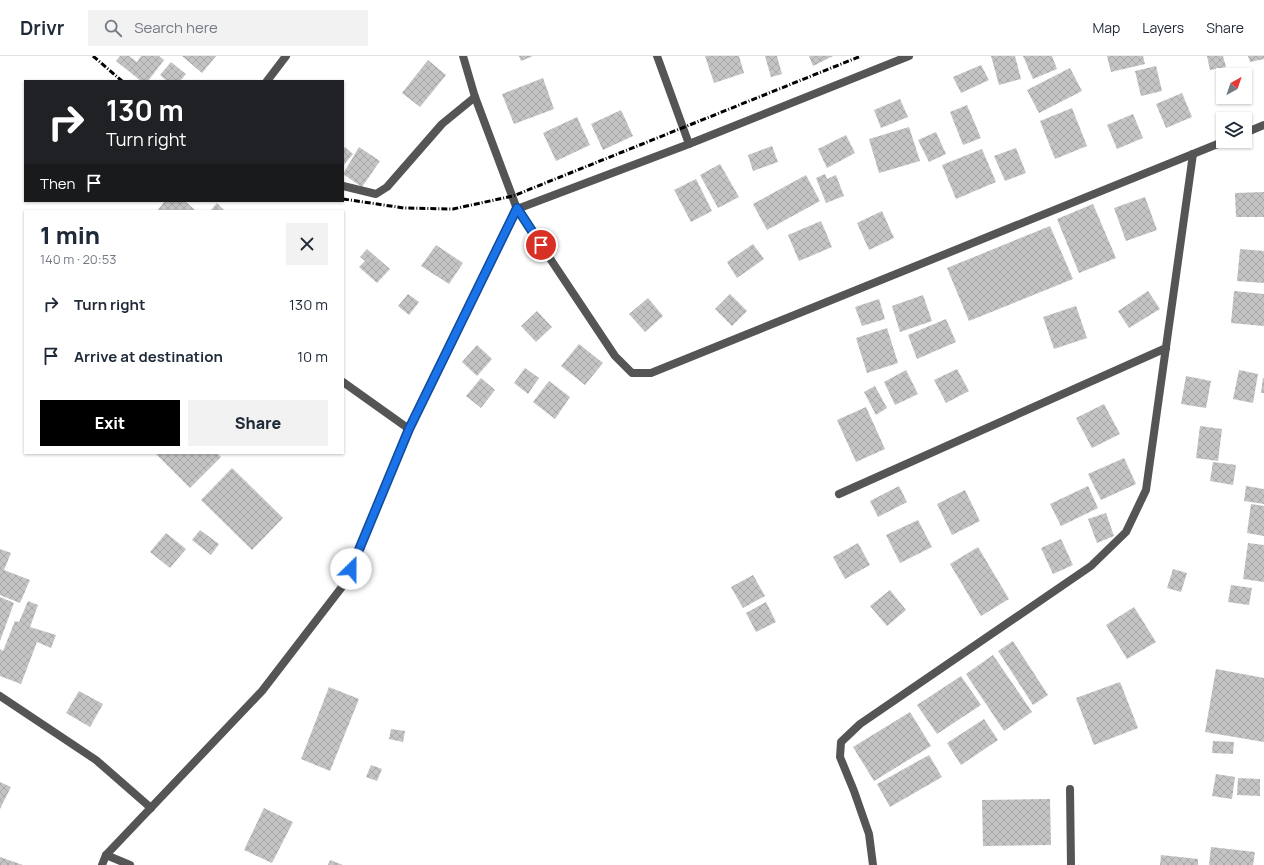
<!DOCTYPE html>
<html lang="en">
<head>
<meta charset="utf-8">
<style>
	:root { --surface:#fff; --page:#f2f2f3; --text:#1f2937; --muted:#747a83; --line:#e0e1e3; --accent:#000 }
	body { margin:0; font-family:Manrope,sans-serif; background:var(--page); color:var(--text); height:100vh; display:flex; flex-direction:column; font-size:15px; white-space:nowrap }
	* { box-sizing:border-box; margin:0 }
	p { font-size:13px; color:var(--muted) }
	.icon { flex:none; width:22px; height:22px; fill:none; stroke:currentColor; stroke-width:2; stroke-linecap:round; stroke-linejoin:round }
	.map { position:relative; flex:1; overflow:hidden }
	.drawer { position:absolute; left:24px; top:154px; width:320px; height:244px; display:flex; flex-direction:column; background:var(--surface); border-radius:0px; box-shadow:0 1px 3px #0004 }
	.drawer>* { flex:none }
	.hud { position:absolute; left:24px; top:24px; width:320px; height:122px; border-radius:0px; box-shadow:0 1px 3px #0004; background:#202124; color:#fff; overflow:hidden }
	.needle { width:26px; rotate:40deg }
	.buttons { position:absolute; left:1216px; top:12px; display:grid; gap:8px }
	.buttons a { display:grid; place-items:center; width:36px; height:36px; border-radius:0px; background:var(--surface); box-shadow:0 1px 3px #0004; font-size:20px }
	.pin { position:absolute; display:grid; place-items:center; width:34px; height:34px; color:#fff; margin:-17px; border:2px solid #fff; border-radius:50%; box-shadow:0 1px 4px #0007 }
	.me { position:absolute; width:44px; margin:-22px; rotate:23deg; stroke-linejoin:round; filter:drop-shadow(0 0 3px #0008) }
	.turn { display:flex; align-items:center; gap:14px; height:84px; padding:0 16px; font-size:18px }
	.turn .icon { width:52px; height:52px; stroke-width:2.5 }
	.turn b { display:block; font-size:28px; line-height:34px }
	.then { display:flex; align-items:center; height:38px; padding:0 16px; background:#0003; gap:8px; font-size:15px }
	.round { display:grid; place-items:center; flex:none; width:42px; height:42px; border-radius:0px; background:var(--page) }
	.head { display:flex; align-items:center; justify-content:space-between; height:68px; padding:0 16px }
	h1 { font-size:24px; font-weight:800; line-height:30px }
	.cta { display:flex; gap:8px; margin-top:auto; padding:8px 16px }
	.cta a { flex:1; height:46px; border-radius:0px; background:var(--accent); color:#fff; font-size:16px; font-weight:800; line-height:46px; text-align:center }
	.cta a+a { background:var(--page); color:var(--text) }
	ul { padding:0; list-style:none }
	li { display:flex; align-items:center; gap:12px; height:52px; padding:0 16px }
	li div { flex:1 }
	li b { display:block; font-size:15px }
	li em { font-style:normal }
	header { display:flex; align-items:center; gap:24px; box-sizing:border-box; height:56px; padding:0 20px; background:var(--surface); border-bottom:1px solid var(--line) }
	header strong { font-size:19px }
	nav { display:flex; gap:22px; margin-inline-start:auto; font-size:14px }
	.search { width:280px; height:36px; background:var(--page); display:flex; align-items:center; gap:10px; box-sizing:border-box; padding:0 14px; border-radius:0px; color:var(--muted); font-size:15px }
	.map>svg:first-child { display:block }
	.building { fill:url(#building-cross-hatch) }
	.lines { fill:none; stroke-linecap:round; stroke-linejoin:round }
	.service { stroke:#555; stroke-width:8 }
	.minor { stroke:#555; stroke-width:8 }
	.rail { stroke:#000; stroke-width:3; stroke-dasharray:6 2 1 2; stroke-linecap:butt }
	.route-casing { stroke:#114b97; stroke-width:10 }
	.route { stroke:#1a73e8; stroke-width:7 }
</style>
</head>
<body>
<header>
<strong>Drivr</strong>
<div class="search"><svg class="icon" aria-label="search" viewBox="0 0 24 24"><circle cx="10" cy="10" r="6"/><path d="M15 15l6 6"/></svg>Search here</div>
<nav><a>Map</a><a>Layers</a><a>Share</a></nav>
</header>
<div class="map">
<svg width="1264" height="809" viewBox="0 0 1264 809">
	<defs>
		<pattern id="building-cross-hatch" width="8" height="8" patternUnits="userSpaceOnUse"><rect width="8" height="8" fill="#c4c4c4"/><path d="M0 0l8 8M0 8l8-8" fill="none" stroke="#a7a7a7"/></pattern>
	</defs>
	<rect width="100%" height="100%" fill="#fff"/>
	<g class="building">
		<path d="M120,0h9l8,6 4,-6h18l5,4 -16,21h-7l-25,-20z"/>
		<path d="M182,0h34l-14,17z"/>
		<path d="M519,0h14l-12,5z"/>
		<path d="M705,0h34l5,17 -30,10z"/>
		<path d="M765,0h12l5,18 -11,3z"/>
		<path d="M809,0h24l-20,10z"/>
		<path d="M991,0h24l6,23 -22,6z"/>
		<path d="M1023,0h29l5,13 -24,10z"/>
		<path d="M1107,0h36l2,8 -34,8z"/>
		<path d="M1207,0h16l3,11 -16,3z"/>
		<path d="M1248,0h16v3l-14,3z"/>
		<path d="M428,4l18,15 -26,32 -18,-14z"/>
		<path d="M171,6l15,12 -6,7h-13l-7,-6z"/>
		<path d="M981,9l8,15 -28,13 -8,-16z"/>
		<path d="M1156,10l6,25 -21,5 -6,-25z"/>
		<path d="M1070,12l12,23 -43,22 -12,-23z"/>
		<path d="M543,22l11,31 -40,15 -12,-30z"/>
		<path d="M1182,37l10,24 -26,11 -10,-24z"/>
		<path d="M900,43l8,18 -27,11 -7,-18z"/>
		<path d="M967,49l14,33 -18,7 -13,-33z"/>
		<path d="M1072,52l15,38 -32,13 -15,-38z"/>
		<path d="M621,54l12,26 -30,14 -12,-26z"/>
		<path d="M1133,58l10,24 -26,11 -10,-24z"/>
		<path d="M577,61l13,28 -34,16 -13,-28z"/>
		<path d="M909,71l11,34 -41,12 -10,-34z"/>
		<path d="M936,76l10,22 -17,8 -11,-22z"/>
		<path d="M846,79l9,18 -28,15 -9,-19z"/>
		<path d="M772,90l6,16 -25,9 -5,-16z"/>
		<path d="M345,91l8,7 -10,12v-17z"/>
		<path d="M359,91l21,14 -18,26 -19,-13z"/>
		<path d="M1016,92l10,25 -21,8 -11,-25z"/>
		<path d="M982,93l14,33 -40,17 -14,-34z"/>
		<path d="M720,108l19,33 -21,11 -18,-33z"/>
		<path d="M825,118l2,5 9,-4 8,21 -18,7 -10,-25z"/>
		<path d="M806,119l14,26 -53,29 -14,-26z"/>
		<path d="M696,123l16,32 -21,11 -17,-32z"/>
		<path d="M1264,136v25h-28l-1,-24z"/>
		<path d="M1145,141l12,33 -31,11 -12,-33z"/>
		<path d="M165,145h20l11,10h-39z"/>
		<path d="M217,147l8,8h-15z"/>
		<path d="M1093,148l23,54 -37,15 -22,-54z"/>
		<path d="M882,155l12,27 -25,12 -12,-27z"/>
		<path d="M821,165l11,26 -33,14 -11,-26z"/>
		<path d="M1050,170l23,53 -104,42 -22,-53z"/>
		<path d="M753,188l11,15 -27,19 -10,-16z"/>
		<path d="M436,189l27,18 -14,21 -28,-18z"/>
		<path d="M367,193l23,20 -13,14 -18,-16 6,-6 -5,-4z"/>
		<path d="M1240,193l24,2v32l-27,-2z"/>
		<path d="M1148,235l12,18 -31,19 -11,-17z"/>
		<path d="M1234,235l30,3v32l-33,-3z"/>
		<path d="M408,238l11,8 -10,13 -11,-9z"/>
		<path d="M730,238l17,17 -15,15 -17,-17z"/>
		<path d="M923,239l9,26 -32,11 -8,-26z"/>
		<path d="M648,242l15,18 -18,16 -16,-18z"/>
		<path d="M879,243l6,20 -23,7 -7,-19z"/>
		<path d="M1076,250l11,32 -33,11 -11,-32z"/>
		<path d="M537,255l15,16 -16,15 -15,-16z"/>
		<path d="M946,263l10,23 -39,17 -9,-24z"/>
		<path d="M887,272l11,35 -31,10 -11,-35z"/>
		<path d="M579,288l24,19 -18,22 -24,-19z"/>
		<path d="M477,289l15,14 -15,17 -15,-14z"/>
		<path d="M525,312l14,10 -11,16 -14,-11z"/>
		<path d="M957,313l12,22 -23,12 -12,-23z"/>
		<path d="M906,314l12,24 -23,11 -11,-23z"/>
		<path d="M1239,314l19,4 -5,29 -20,-4z"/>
		<path d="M1186,320l25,5 -5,27 -25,-4z"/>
		<path d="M481,322l14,12 -14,18 -15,-12z"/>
		<path d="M1263,322h1v15h-3z"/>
		<path d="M549,325l21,16 -15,22 -22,-17z"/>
		<path d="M875,330l12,22 -11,7 -12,-23z"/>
		<path d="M1104,348l16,30 -28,14 -16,-30z"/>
		<path d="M866,351l19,42 -29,13 -19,-42z"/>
		<path d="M1200,370l22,3 -4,32 -22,-3z"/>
		<path d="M155,397h62l4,4 -31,31z"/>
		<path d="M1124,402l12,26 -35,16 -13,-26z"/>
		<path d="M1213,406l23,3 -3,20 -23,-4z"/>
		<path d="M232,412l51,50 -31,32 -51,-50z"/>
		<path d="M899,430l8,16 -29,15 -8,-16z"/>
		<path d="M1088,430l10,22 -37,18 -11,-22z"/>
		<path d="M1246,430l18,3v15l-20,-3z"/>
		<path d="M965,434l15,31 -28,14 -15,-31z"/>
		<path d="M1251,448l13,2v30l-17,-3z"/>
		<path d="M1106,457l8,23 -17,7 -9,-24z"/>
		<path d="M918,464l14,27 -32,16 -14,-28z"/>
		<path d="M200,474l19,14 -8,11 -19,-15z"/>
		<path d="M166,477l20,16 -16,19 -20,-16z"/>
		<path d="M1061,483l12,26 -20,9 -12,-26z"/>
		<path d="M858,487l12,22 -25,14 -12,-22z"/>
		<path d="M1248,487l16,2v37l-21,-3z"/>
		<path d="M978,491l31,52 -28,17 -31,-52z"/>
		<path d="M0,493l11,4 -7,17 26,10 -10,23 -20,-8z"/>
		<path d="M1173,513l14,4 -6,19 -14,-4z"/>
		<path d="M753,519l12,21 -22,12 -12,-21z"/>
		<path d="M1231,529l21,3 -3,17 -21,-3z"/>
		<path d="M890,534l16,20 -19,16 -17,-20z"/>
		<path d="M0,541l14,6 -14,38z"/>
		<path d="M28,545l10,4 -8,22 26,8 -5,13 -14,-6 -16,42 -21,-8v-27l3,2 12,-30 4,1z"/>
		<path d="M766,546l10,20 -20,10 -10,-19z"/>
		<path d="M1134,551l22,35 -29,17 -21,-34z"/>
		<path d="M1013,585l35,54 -15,10 -35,-54z"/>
		<path d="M993,599l39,57 -28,19 -38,-57z"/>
		<path d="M1216,613l48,9v64l-59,-10z"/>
		<path d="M961,620l20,29 -44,29 -20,-29z"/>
		<path d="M1120,626l18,46 -44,17 -18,-47z"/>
		<path d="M329,631l30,12 -29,72 -29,-12z"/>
		<path d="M79,635l24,13 -13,23 -24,-14z"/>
		<path d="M910,656l21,34 -57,35 -21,-34z"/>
		<path d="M984,663l14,21 -37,25 -14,-22z"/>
		<path d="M391,673l14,2 -2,11 -14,-3z"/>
		<path d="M1213,685l21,1 -1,12 -21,-1z"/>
		<path d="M929,699l13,22 -52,30 -13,-23z"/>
		<path d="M371,709l11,4 -5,12 -11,-4z"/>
		<path d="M1216,718l19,3 -3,22 -20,-3z"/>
		<path d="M1238,722l22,1v17l-23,-1z"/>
		<path d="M0,726l11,5 -11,22z"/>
		<path d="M1050,743l1,46 -68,1 -1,-46z"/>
		<path d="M264,752l29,14 -21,41 -28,-13z"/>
		<path d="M1211,791l44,5 -2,13h-44z"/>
		<path d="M1161,799l37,4v6h-38z"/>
		<path d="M0,801l23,8h-23z"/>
		<path d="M330,804l13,5h-15z"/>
	</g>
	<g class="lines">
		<g class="service">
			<path d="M267,25l19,-25"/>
			<path d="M343,130l33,8 11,-7 55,-63 33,-27"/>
			<path d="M343,326l66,47"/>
			<path d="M0,640l96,64 55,48"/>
		</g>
		<g class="minor">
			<path d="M657,0l32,88"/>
			<path d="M909,0l-220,88 -172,65 98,147 17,17h19l574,-232"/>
			<path d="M1245,77l19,-8"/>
			<path d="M839,438l327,-146"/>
			<path d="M1070,733l1,76"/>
			<path d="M106,799l24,10"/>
			<path d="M102,809l4,-10 156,-164 83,-108 64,-154 108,-220 -42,-112 -12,-41"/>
			<path d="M873,809l-4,-31 -15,-43 -14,-34 1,-15 19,-18 231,-158 35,-34 20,-42 47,-336"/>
		</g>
		<g class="rail">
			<path d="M93,0l29,25"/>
			<path d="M343,143l61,9 49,1 60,-13 348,-140"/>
		</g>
	</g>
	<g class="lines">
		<defs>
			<path id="route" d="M351,513l58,-140 108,-221 24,37"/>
		</defs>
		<use href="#route" class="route-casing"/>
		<use href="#route" class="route"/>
	</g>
</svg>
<div class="buttons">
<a><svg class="needle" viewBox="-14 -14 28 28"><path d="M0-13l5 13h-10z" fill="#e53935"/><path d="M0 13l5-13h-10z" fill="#747a83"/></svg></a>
<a><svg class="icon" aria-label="layers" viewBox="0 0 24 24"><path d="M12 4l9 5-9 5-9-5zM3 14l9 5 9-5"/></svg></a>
</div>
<div class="pin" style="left:541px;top:189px;background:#d93025"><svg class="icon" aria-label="arrive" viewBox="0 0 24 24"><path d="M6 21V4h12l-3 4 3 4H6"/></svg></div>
<svg class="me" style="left:351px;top:513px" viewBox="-20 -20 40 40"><circle r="19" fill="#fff"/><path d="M0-13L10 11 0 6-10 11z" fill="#1a73e8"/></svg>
<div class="hud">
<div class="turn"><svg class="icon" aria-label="right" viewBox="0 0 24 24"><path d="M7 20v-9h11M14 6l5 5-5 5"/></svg><div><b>130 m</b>Turn right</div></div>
<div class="then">Then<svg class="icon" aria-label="arrive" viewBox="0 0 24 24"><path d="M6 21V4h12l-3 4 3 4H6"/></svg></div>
</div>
<section class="drawer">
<div class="head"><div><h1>1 min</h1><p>140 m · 20:53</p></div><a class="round"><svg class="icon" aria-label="close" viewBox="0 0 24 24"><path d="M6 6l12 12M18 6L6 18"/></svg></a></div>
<ul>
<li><svg class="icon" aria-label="right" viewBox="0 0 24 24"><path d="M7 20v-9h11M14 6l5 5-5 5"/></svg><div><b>Turn right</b></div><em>130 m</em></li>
<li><svg class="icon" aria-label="arrive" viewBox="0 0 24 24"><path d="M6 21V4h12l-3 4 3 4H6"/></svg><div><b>Arrive at destination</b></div><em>10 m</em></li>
</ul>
<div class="cta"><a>Exit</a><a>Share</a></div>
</section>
</div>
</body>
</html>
